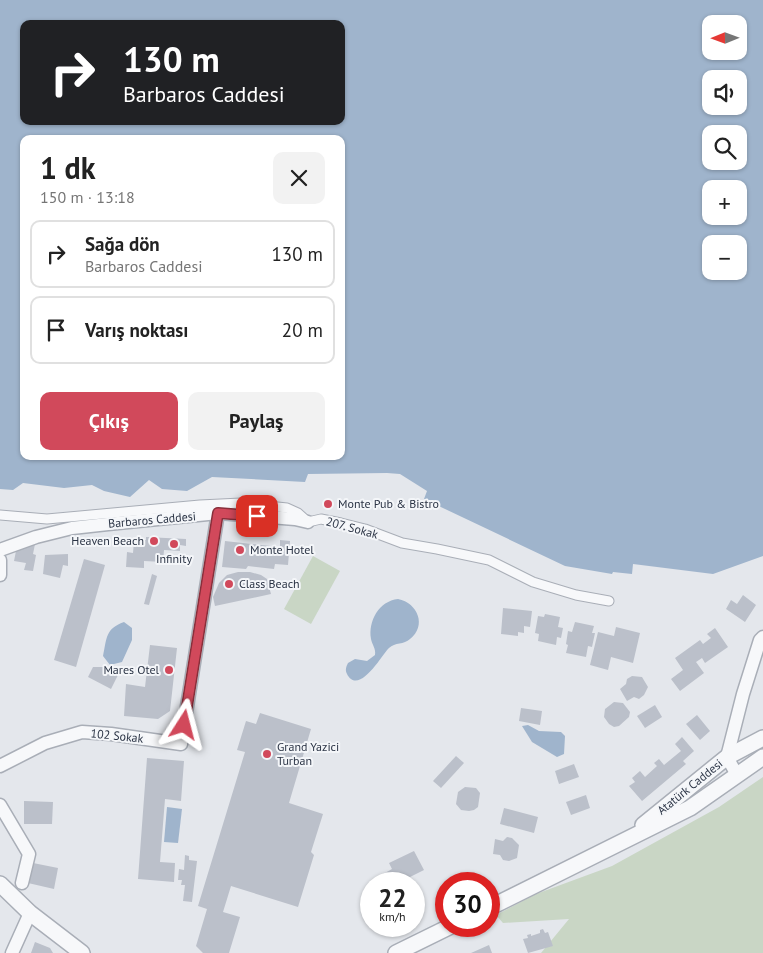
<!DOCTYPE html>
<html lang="tr">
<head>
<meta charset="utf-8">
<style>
	:root { --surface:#fff; --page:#f2f2f2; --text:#222; --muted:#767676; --line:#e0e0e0; --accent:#d1495b }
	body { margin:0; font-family:"PT Sans",sans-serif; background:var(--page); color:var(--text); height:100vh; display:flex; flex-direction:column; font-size:19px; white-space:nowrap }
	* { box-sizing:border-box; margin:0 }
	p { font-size:16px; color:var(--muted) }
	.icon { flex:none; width:28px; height:28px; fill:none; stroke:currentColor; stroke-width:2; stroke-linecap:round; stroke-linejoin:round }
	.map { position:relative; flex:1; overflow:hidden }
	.drawer { position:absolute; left:20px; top:135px; width:325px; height:325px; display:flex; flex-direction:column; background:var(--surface); border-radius:10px; box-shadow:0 1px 4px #0004 }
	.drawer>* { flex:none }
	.banner { position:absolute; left:20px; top:20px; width:325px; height:105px; border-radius:10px; box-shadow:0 1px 4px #0004; background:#202124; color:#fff; overflow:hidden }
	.needle { width:32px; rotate:269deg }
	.buttons { position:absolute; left:702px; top:15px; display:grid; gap:10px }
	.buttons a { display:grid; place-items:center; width:45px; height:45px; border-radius:10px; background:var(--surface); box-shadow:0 1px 4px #0004; font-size:25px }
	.speed { position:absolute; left:360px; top:872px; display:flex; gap:10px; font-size:25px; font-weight:700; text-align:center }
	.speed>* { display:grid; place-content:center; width:65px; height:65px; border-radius:50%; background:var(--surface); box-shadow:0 1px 4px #0004; line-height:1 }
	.speed small { font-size:12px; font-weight:400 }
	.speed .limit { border:8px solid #d22; background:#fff; color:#111 }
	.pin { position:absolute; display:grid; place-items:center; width:42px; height:42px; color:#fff; margin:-21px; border-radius:10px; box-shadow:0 2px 8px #0006 }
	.me { position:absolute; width:55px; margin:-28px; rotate:9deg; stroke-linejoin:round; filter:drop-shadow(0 0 4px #0008) }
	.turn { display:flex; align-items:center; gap:18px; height:105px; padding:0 20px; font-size:22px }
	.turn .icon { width:65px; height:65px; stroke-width:2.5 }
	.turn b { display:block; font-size:35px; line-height:42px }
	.round { display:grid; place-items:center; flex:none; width:52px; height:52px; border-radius:10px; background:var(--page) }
	.head { display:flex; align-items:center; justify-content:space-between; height:85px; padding:0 20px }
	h1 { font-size:30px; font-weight:700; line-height:38px }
	.button { display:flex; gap:10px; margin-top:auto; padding:10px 20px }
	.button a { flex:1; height:58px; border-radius:10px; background:var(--accent); color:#fff; font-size:20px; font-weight:700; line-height:58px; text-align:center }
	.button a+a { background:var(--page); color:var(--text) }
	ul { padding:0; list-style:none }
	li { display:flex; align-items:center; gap:15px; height:68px; margin:0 10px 8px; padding:0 10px; border:2px solid var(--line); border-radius:10px }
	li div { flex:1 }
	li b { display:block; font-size:19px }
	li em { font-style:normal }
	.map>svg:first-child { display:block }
	.green { fill:#c9d6c5 }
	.water { fill:#9fb4cc; fill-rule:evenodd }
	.building { fill:#bbc0ca }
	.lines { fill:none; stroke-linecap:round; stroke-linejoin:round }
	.pedestrian-casing { stroke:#a9aeb7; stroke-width:11 }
	.minor-casing { stroke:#a9aeb7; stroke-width:15 }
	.tertiary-casing { stroke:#a9aeb7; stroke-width:18 }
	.pedestrian { stroke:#f7f8fa; stroke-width:9 }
	.minor { stroke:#f7f8fa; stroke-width:12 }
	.tertiary { stroke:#f7f8fa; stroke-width:15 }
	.route-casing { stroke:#882f3b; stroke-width:12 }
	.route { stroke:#d1495b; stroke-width:9 }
	.poi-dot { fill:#d1495b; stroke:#f4f6f9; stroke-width:2 }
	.labels { text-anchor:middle; stroke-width:4; stroke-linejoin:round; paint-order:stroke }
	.poi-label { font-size:12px; fill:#2b3445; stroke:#f4f6f9; text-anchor:start }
	.street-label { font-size:12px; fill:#2b3445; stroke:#f4f6f9 }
</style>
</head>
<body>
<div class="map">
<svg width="763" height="953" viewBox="0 0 763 953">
	<rect width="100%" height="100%" fill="#e4e7ec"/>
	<g class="green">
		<path d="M313,556l27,15 -29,53 -27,-15z"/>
		<path d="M763,777v176h-222l28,-34 -66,4 -7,-8 40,-21 76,-28 107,-59z"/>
	</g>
	<g class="water">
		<path d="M0,0h763v556l-50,18 -80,-10 -1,10 -19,-2 -1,2 -47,-8 -141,-67 3,-8 -27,-17 -13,-1 -79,1 -3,8 -93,-5 -25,14 -25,-2 -13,-9 -19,17 -26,-6 -12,-6 -28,3 -41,-5 -10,7 -13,-1zM24,24h317v97h-317zM711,24h28v27h-28zM711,79h28v27h-28zM711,134h28v27h-28zM24,139h317v317h-317zM711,189h28v27h-28zM711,244h28v27h-28z"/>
		<path d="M398,599c20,4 29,27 12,40 -6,6 -15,3 -21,9 -6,5 -30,49 -42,26 -2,-4 -1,-7 1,-11l7,-4 12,2 8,-6c1,-7 -3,-10 -4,-16 -3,-18 8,-38 27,-40z"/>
		<path d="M124,622l8,6v12l-10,22 -12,3 -7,-9c4,-18 2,-27 21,-34z"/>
		<path d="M528,725l11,6 22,1 4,4 -1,18 -7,3 -25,-15 -10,-16z"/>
		<path d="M167,807l15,2 -4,34 -14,-1z"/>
	</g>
	<g class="building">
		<path d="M146,537l40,2v7l-6,-1v6l-16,-1 -1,12 -19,-1v7l-18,-1 1,-15 6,1 1,-13h12z"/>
		<path d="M280,540l10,1 -2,24 -13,-1 -1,5 -26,-3 -2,3 -24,-2 3,-26 55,6z"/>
		<path d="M26,542l9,2 -2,10 3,1 -3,16 -9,-1 2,-7 -12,-2 3,-15 8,2z"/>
		<path d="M68,554v12l-5,-1 -3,13 -17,-4 2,-19z"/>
		<path d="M84,559l21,6 -29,102 -22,-7z"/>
		<path d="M238,572h12l11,3 6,4 4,15 -56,12 -2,-9 6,-14 8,-8z"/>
		<path d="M152,574l5,2 -8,29 -5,-1z"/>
		<path d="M743,595l13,10 -11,17 -19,-13 5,-9 6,4z"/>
		<path d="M503,608l29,3 -2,16 -6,-1v7l-6,-1v4l-17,-2z"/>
		<path d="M545,614l15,3 -2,10 5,1 -2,10 -4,-1 -1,8 -18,-4 1,-7 -4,-1 3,-17 6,1z"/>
		<path d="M575,622l19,4 -2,7h3l-3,14 -4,-1 -2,11 -20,-4 2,-8 -2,-1 2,-13 4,1z"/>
		<path d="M616,627l24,6 -7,30 -22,-6 -3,13 -18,-5 8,-33 16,4z"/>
		<path d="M715,628l13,19 -23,16 -3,-5 -6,4 8,11 -24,18 -9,-12 12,-9 -8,-12 25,-18 3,4 8,-6 -4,-4z"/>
		<path d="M150,645l27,3 -7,63 -12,8 -34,-3 2,-32 19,3z"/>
		<path d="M93,667h10l15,8 -7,14 -23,-12z"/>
		<path d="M632,676l10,1 6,10 -4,8 -5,4 -5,-2 -7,4 -7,-12 6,-5 1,-5z"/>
		<path d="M614,702l9,1 7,9 -1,5 -10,9 -5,1 -5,-3 -5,-7 1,-8z"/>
		<path d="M655,705l7,12 -17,11 -8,-12z"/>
		<path d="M521,708l21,3 -2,14 -21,-4z"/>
		<path d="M260,713l51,16 -22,74 34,11 -12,38 3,3 -16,52 -67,-21 -8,26 17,5 -11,36h-26l-7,-7 11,-37 -9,-3 47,-154 -8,-2 9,-29 10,3z"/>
		<path d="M697,715l13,16 -10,9 -14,-16z"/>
		<path d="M682,737l12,14 -11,10 3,3 -44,37 -13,-15 6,-4 -3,-4 8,-7 5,6 12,-11 -3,-3 5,-4 5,6 17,-14 -6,-7z"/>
		<path d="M456,756l8,7 -23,25 -8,-7z"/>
		<path d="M147,758l37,3 -3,40 -16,-2 -5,63 15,1 -1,19 -36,-3z"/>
		<path d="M574,764l5,13 -20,7 -4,-13z"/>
		<path d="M465,787l11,1 4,5 -2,14 -4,3 -5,1 -8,-1 -5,-6 2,-12z"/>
		<path d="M586,795l4,13 -19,7 -5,-13z"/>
		<path d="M24,801l29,1 -1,22h-28z"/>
		<path d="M504,808l34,9 -4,16 -34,-9z"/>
		<path d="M507,837l5,1 7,7 -2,13 -8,3 -6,-1 -3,-5 -7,-1 2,-15 8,2z"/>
		<path d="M414,851l10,19 -20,10 -1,-2 -7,4 -2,-3 -7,3 -4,-8 9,-5 -3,-6z"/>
		<path d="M185,855l4,1v4l8,1 -5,41 -9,-1 2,-16h-4l1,-5h-4l1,-11 5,1z"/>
		<path d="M33,863l25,5 -4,21 -26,-6z"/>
		<path d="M543,929l2,4 3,-1 5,14 -25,7 -5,-14 5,-1 -1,-3 4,-1v2l9,-3v-3z"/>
		<path d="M35,942l15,6 3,5h-22z"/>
		<path d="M489,945l3,8h-21z"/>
	</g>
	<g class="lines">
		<defs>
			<path id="pedestrian" d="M0,515l47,4 153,-14 41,-2 46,5 11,5 10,9 13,-3 20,4 24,6 37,14 35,6 52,11 44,22 43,13 33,6"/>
			<g id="minor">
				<path d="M0,550l36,-13 36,-9 36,-4 110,-11 77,6 13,3"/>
				<path d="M0,560v15"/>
				<path d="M0,766l45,-23 37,-11 29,2 70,10 37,-231"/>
				<path d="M737,775l-10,-18 16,-63 17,-54 3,-3"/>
				<path d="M0,805l29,49 -7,29"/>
				<path d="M12,953l18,-40"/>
			</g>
			<g id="tertiary">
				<path d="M643,825l84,-68 36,-19"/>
				<path d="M0,884l30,29 52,40"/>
				<path d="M489,908l201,-100 73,-51"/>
				<path d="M396,953l55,-27"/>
			</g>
		</defs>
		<use href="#pedestrian" class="pedestrian-casing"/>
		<use href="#minor" class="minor-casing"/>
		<use href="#tertiary" class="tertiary-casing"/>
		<use href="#pedestrian" class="pedestrian"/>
		<use href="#minor" class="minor"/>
		<use href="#tertiary" class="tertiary"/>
	</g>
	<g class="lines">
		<defs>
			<path id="route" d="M184,725l34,-212 39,3"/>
		</defs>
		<use href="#route" class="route-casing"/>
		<use href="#route" class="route"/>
	</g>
	<g class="poi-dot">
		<circle cx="328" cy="504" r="5"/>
		<circle cx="154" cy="541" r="5"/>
		<circle cx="174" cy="544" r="5"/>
		<circle cx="240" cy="550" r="5"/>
		<circle cx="229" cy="584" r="5"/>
		<circle cx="169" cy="670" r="5"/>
		<circle cx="267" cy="754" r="5"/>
	</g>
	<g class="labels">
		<g class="poi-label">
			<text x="338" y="508">Monte Pub &amp; Bistro</text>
			<text x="144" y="545" text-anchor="end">Heaven Beach</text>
			<text x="250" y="554">Monte Hotel</text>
			<text x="174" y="563" text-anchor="middle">Infinity</text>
			<text x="239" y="588">Class Beach</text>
			<text x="159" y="674" text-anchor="end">Mares Otel</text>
			<text x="277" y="751">Grand Yazici<tspan x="277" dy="14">Turban</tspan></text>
		</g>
		<g class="street-label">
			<text transform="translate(152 520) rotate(-5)" y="4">Barbaros Caddesi</text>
			<text transform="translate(352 528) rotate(15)" y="4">207. Sokak</text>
			<text transform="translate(117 736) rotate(6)" y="4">102 Sokak</text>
			<text transform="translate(690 787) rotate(-39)" y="4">Atatürk Caddesi</text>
		</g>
	</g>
</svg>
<div class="buttons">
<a><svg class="needle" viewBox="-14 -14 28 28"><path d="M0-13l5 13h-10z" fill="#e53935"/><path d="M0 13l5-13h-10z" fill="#767676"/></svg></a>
<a><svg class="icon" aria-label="sound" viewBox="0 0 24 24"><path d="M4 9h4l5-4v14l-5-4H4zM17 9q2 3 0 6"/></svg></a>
<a><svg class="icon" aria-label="search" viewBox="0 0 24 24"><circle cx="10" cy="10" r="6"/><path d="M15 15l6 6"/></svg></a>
<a>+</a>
<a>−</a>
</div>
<div class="speed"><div>22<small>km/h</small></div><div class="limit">30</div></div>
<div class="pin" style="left:257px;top:516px;background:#d93025"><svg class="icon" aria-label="arrive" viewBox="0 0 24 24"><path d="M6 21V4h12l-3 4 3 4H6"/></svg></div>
<svg class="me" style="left:184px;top:725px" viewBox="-20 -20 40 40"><path d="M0-17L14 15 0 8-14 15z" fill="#d1495b" stroke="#fff" stroke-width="4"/></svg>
<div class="banner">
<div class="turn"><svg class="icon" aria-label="right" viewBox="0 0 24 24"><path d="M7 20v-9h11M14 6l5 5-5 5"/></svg><div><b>130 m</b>Barbaros Caddesi</div></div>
</div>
<section class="drawer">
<div class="head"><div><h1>1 dk</h1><p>150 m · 13:18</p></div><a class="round"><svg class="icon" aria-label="close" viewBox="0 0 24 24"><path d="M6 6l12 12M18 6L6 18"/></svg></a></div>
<ul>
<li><svg class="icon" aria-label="right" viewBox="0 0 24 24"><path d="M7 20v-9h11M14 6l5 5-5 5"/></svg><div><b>Sağa dön</b><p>Barbaros Caddesi</p></div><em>130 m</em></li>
<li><svg class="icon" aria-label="arrive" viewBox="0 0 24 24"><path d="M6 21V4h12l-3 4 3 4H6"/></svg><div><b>Varış noktası</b></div><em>20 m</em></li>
</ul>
<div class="button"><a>Çıkış</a><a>Paylaş</a></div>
</section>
</div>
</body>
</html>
